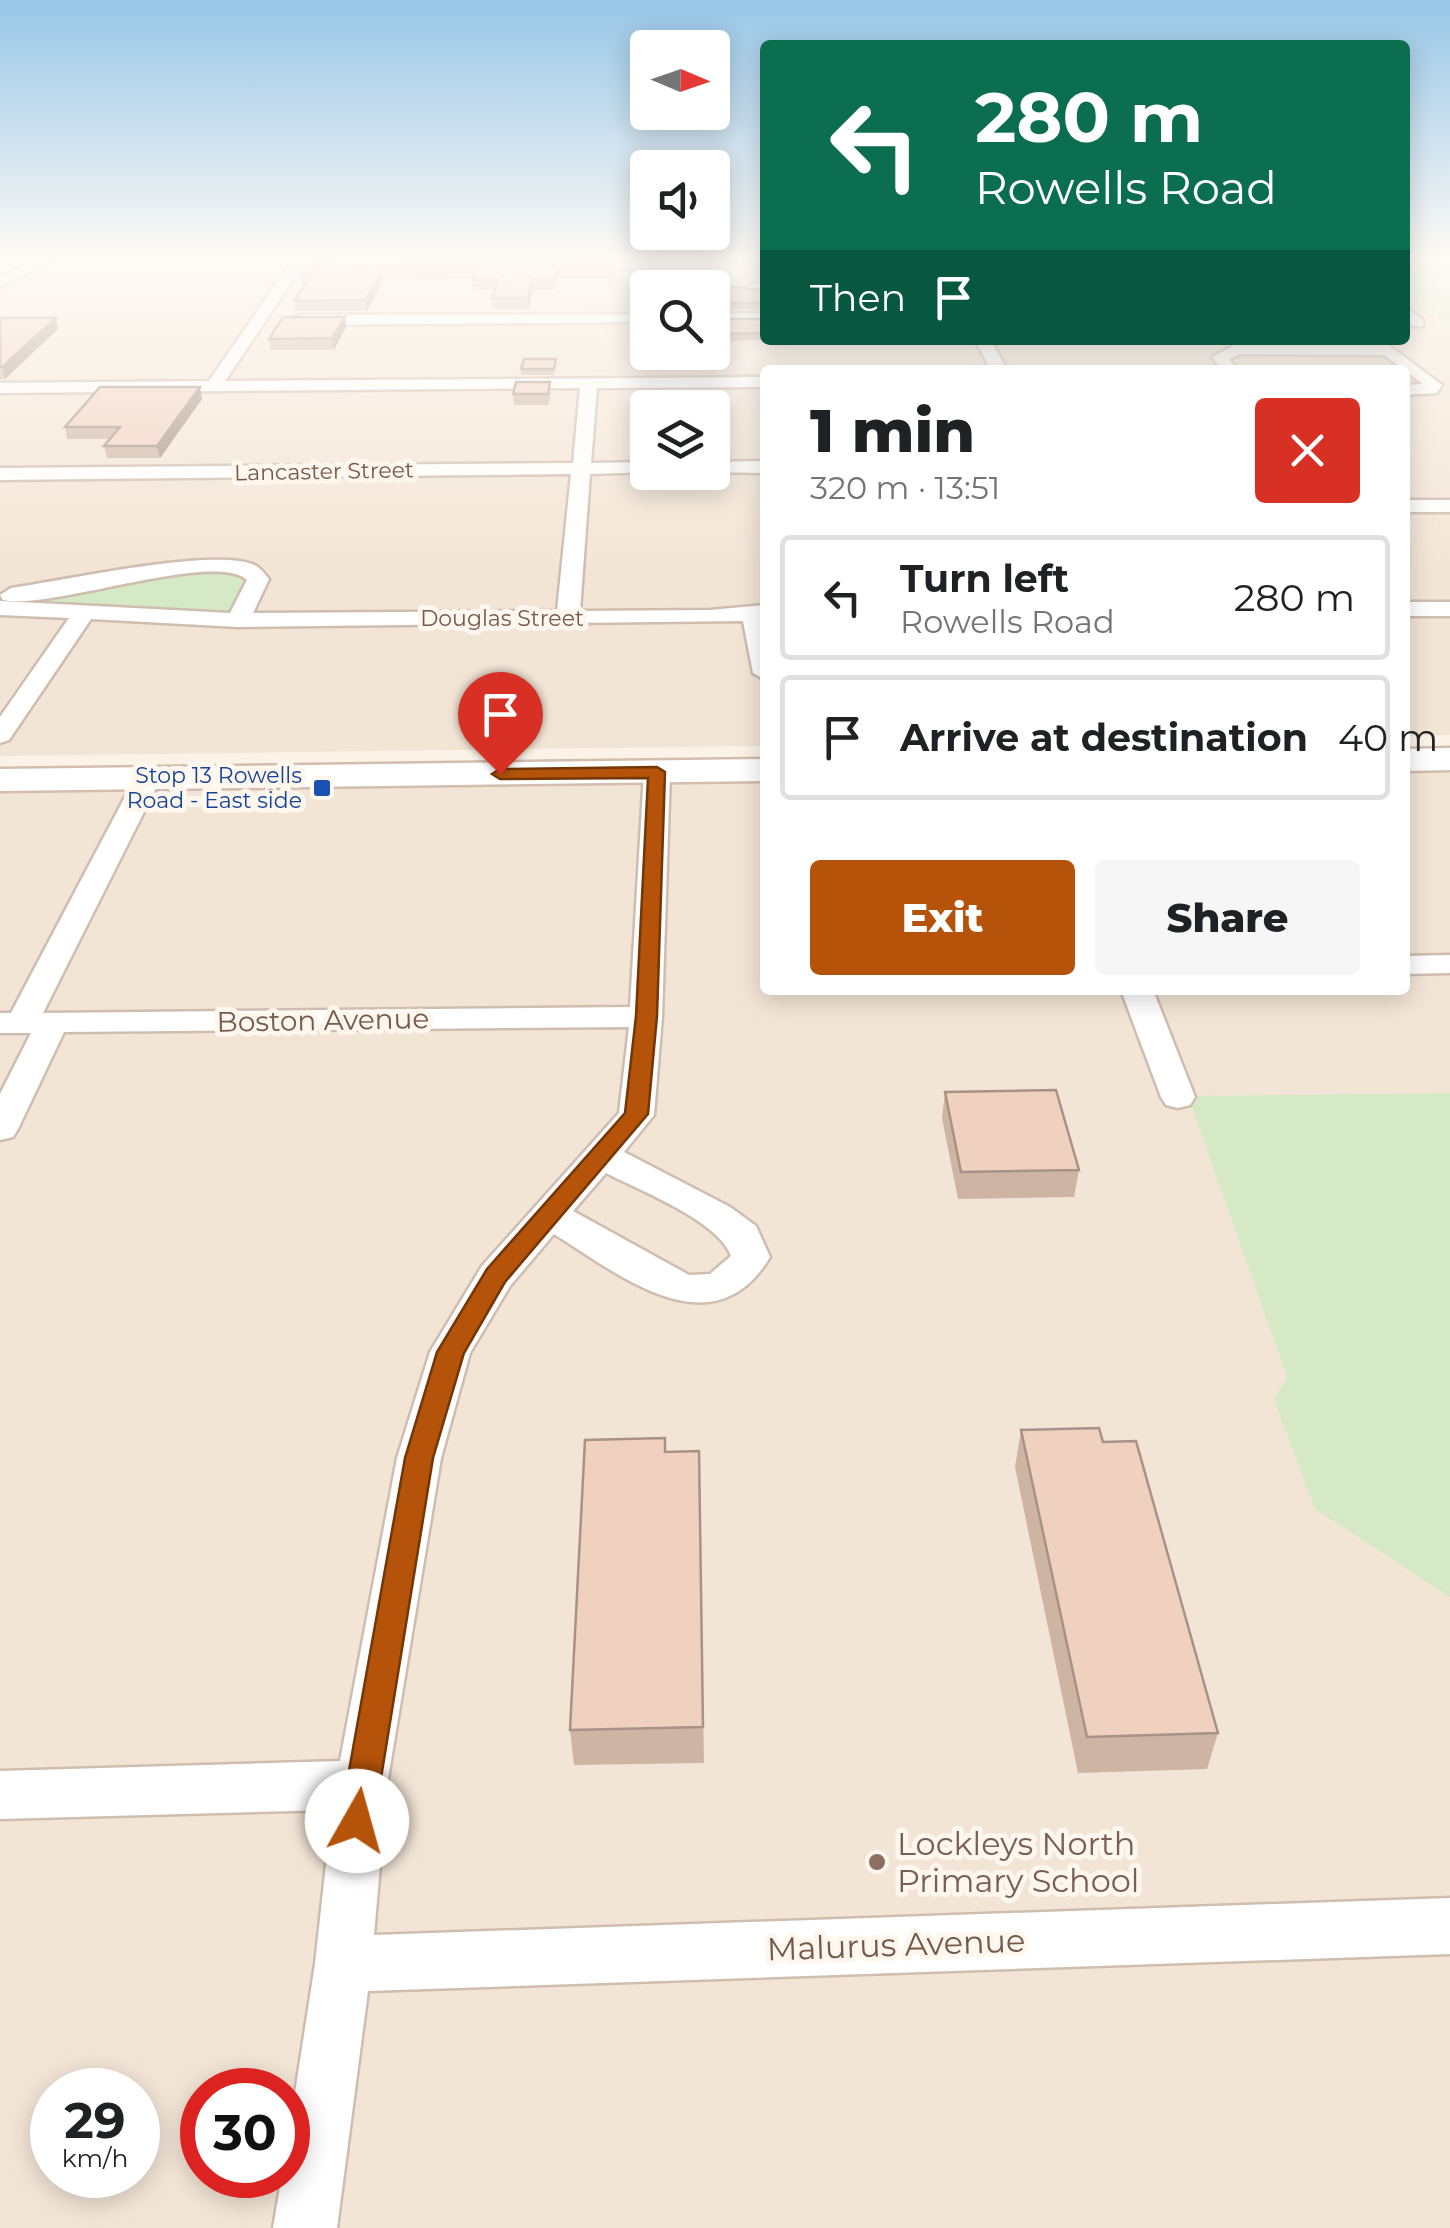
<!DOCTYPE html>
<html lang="en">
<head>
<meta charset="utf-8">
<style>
	:root { --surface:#fff; --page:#f6f6f6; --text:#202124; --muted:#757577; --line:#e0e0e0; --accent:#b45309 }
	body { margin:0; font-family:Montserrat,sans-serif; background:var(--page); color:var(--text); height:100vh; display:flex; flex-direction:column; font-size:38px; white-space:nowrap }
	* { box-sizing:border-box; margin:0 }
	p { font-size:32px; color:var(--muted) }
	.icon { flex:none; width:55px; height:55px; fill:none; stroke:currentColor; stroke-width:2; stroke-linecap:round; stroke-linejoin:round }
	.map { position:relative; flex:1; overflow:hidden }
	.details { position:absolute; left:760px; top:365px; width:650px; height:630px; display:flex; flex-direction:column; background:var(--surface); border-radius:10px; box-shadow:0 5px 25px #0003 }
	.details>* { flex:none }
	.hud { position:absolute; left:760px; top:40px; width:650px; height:305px; border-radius:10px; box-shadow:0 5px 25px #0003; background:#0b6e4f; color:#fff; overflow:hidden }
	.needle { width:65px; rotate:92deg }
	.controls { position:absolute; left:630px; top:30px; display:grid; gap:20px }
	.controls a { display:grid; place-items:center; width:100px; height:100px; border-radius:10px; background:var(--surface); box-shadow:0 5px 25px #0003; font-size:50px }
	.speed { position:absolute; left:30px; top:2068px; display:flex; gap:20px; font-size:50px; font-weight:700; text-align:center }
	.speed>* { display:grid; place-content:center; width:130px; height:130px; border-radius:50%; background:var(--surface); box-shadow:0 5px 25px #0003; line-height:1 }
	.speed small { font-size:25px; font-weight:400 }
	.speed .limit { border:15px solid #d22; background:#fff; color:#111 }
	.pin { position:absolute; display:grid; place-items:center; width:85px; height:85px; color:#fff; margin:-102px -42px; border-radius:50% 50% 50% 0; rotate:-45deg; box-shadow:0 0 10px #0007 }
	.pin .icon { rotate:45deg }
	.me { position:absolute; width:110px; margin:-55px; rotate:7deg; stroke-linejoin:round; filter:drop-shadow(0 0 8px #0008) }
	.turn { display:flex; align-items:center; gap:35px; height:210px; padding:0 50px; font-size:45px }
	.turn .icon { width:130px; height:130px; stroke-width:2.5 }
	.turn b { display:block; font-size:70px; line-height:85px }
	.then { display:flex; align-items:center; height:95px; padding:0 50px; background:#0003; gap:20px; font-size:38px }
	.round { display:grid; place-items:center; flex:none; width:105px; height:105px; border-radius:10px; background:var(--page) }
	.headline { display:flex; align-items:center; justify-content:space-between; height:170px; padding:0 50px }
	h1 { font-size:60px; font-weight:800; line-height:75px }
	.action { display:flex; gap:20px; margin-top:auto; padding:20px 50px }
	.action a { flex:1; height:115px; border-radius:10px; background:var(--accent); color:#fff; font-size:40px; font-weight:800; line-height:115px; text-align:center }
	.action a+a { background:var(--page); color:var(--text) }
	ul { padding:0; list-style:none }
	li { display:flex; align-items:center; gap:30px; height:125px; margin:0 20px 15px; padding:0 30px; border:5px solid var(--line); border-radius:10px }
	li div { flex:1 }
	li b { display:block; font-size:38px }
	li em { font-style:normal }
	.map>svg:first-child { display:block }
	.residential { fill:#f3e5d6; fill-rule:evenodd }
	.green { fill:#d6e9c6 }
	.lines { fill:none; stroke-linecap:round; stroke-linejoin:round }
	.minor-casing { stroke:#cfbdb0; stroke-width:5 }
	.secondary-casing { stroke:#d2bdae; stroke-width:5 }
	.path { stroke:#d5b5a3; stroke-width:2.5; stroke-dasharray:1 4; stroke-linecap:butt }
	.minor { fill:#fff; fill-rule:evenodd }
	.secondary { fill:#fff; fill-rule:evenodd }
	.wall { fill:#ceb4a5 }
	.shaded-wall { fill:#a89286 }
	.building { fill:#f0d1c0; stroke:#a89286; stroke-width:2.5 }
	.route { fill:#b45309; stroke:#753606; stroke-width:2.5 }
	.transit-dot { fill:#1a4fb4; stroke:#fef7ee; stroke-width:4 }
	.education-dot { fill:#8d6e63; stroke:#fef7ee; stroke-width:4 }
	.labels { text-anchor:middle; stroke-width:10; stroke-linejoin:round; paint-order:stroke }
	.far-street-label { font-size:22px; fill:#75594c; stroke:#fef7ee }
	.far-transit-label { font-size:22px; fill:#164399; stroke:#fef7ee; text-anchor:end }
	.street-label { font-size:28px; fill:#75594c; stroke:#fef7ee }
	.near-education-label { font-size:32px; fill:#785e54; stroke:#fef7ee; text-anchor:start }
	.near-street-label { font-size:32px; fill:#75594c; stroke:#fef7ee }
</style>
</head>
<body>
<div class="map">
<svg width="1450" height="2228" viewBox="0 0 1450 2228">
	<rect width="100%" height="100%" fill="#fcf3e8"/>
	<g class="residential">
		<path d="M0,258h765v82h640v-49l45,33v411l-45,1v-366h-640v376l-765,10zM648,288h64v64h-64zM648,408h64v64h-64z"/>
		<path d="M1450,770v1458h-1450v-1436l765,-11v209h640v-219zM52,2090h86v85h-86zM202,2090h86v85h-86z"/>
	</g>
	<g class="green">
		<path d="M1405,258h45v66l-45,-33z"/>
		<path d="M205,570c16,0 34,-1 43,14l-17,29 -208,-9 4,-6z"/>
		<path d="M1450,1093v504l-135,-88 -41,-109 13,-23 -99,-281z"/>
	</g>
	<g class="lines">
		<defs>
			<g id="minor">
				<path d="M39,258h17l-56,29v-9z"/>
				<path d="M567,261h77l7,4 -7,4 -82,-1v-6z"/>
				<path d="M350,262l5,1v6l-58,5 -72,107 540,-4v10l-168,1 -6,75 57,-1v10h5l-63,2 -10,137 130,-1 55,-5v75l-12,-7 -10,-52 -505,6 -147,-8 -82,121 -9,3v-26l69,-99 -69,-3v-14l230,12 17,-33c-33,-30 -197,31 -244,20l-3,-5 11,-7c51,-7 198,-40 241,-24 7,2 12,9 17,15l-16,34 304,-2 14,-137 -571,6v-12l573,-5 7,-75 -580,5v-10l209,-2 79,-114z"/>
				<path d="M753,284h12v8l-17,-1 -2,-3z"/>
				<path d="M1405,307l18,13v6h-10l-8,-7z"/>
				<rect x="712" y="313" width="53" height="8"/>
				<path d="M648,314v8l-349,3 -8,-5 8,-5z"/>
				<path d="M975,340h16l16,30h-16z"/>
				<path d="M1237,344l151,1 54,40 -5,8 -32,2v-10l18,-1 -39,-29 -144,-1 -11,5 9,11h-16l-10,-13z"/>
				<path d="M765,461v12l-58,-1h5v-10z"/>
				<rect x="1405" y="500" width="45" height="12"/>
				<rect x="1405" y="602" width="45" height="14"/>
				<path d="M657,764l13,8 -8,245 -8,98 -30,37 106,55 26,19 14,31c-57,95 -150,18 -216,-23l-44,52 -40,67 -29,105 -54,327 -13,150 1076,-37v56l-1082,37 -31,237h-64l9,-53h6v-37l27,-174 17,-154 -332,9v-48l340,-10 57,-303 33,-106 52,-86 137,-153 10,-86 -565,5 -46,97 -5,8 -13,3v-46l31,-61h-31v-20h11l124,-235 13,-8 13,8 -118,235 587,-6 14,-235zM606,1173c33,17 113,48 125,83l-21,18 -21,1 -116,-64z"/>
				<path d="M1450,955v18l-45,1v-18z"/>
				<path d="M1121,990h32l42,107 -5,8 -12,3 -12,-3 -5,-8z"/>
			</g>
			<g id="secondary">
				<path d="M1450,748v22l-45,1v-22z"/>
				<path d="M765,759v22l-765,10v-22z"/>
			</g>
		</defs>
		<use href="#minor" class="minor-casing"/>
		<use href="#secondary" class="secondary-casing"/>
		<path class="path" d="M70,266l198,-1"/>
		<use href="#minor" class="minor"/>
		<use href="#secondary" class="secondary"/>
	</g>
	<g class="wall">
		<path d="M614,262v16h-56l-3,12h-22l-5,19h-36v-11l2,-8h-21l-1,-11 -89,1 -16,31h-72l-1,-10 11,-17h-3l-1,-10z"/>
		<path d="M720,286l45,4v19h-43z"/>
		<path d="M345,317l1,10 -12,23h-63l-2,-11z"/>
		<path d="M0,318l58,11 -53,50h-5z"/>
		<path d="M723,319h42v21l-40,1z"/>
		<path d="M556,359l-2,16h-33v-6z"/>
		<path d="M551,392l-3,13h-34l-1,-11z"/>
		<path d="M202,399l-42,59h-53l-3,-12 6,-7h-43l-2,-12z"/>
		<path d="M945,1092l134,78 -5,27 -116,2 -16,-81z"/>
		<path d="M1021,1430l82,12 115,291 -11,36 -129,4 -63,-306z"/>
		<path d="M699,1451l5,312 -130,2 -4,-35 96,-278z"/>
	</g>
	<g class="shaded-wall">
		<path d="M382,270l1,10 -16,31 -2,-11z"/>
		<path d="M533,279v11l-5,19 -1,-11z"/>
		<path d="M345,317l1,10 -12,23 -2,-12z"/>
		<path d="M56,318l2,11 -53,50 -3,-12z"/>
		<path d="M200,387l2,12 -42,59 -3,-12z"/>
	</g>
	<g class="building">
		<path d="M614,262l-1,5 -55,1 -4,11h-21l-6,19h-35l6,-18h-26l4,-11 -94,1 -17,30 -71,1 18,-28 -11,1 5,-8z"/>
		<path d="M720,286l45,4v13h-43z"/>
		<path d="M283,317h62l-13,21 -63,1z"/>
		<path d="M0,318h56l-54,49h-2z"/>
		<path d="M723,319h42v14l-40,1z"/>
		<path d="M524,359h32l-2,10h-33z"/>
		<path d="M516,382h34l-2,12h-35z"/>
		<path d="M100,387h100l-43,59h-53l16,-19h-55z"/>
		<path d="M1056,1090l23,80 -118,2 -16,-80z"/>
		<path d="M1099,1428l4,14 33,-1 82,292 -131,4 -66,-307z"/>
		<path d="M665,1438v14l34,-1 4,276 -133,3 15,-290z"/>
	</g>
	<linearGradient id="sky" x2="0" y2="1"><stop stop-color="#97c6e7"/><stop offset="0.45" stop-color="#fefaf5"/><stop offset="1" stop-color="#fefaf5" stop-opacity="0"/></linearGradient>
	<rect width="1450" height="570" fill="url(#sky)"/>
	<path class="route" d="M657,767l8,5 -8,244 -9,98 -143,168 -41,71 -31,105 -59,363 -5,11 -12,5 -12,-5 -5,-11 65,-363 32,-106 50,-83 138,-156 11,-97 12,-238 -148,1 -8,-5 8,-5z"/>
	<rect class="transit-dot" x="312" y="778" width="20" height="20" rx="5"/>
	<circle class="education-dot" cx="877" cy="1862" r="10"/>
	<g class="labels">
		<g class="far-street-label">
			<text transform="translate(324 471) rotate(-1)" y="8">Lancaster Street</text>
			<text x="502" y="626">Douglas Street</text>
		</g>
		<g class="far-transit-label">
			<text x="302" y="783">Stop 13 Rowells<tspan x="302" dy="25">Road - East side</tspan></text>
		</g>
		<g class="street-label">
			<text transform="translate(323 1020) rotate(-1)" y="10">Boston Avenue</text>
		</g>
		<g class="near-education-label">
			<text x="897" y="1855">Lockleys North<tspan x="897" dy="37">Primary School</tspan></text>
		</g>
		<g class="near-street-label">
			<text transform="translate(896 1945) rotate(-2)" y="11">Malurus Avenue</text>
		</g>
	</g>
</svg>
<div class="controls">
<a><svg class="needle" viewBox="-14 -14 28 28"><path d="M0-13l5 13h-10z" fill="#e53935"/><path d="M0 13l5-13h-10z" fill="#757577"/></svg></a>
<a><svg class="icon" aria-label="sound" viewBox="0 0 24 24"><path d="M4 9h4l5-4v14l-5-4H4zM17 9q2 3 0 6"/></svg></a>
<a><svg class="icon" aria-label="search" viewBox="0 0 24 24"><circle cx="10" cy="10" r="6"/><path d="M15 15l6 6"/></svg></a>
<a><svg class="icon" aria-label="layers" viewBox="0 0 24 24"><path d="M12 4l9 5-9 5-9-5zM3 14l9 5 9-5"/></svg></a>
</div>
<div class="speed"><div>29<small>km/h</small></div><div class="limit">30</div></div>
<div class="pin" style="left:500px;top:774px;background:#d93025"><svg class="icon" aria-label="arrive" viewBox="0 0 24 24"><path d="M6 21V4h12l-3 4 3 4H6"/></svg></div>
<svg class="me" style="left:357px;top:1821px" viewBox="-20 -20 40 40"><circle r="19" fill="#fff"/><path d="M0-13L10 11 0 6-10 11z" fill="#b45309"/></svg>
<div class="hud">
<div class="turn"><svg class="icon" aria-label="left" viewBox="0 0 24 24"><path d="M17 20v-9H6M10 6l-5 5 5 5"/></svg><div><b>280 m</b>Rowells Road</div></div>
<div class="then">Then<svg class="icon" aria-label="arrive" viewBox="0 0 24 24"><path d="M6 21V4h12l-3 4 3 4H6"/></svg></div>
</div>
<section class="details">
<div class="headline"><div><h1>1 min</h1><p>320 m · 13:51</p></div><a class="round" style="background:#d93025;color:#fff"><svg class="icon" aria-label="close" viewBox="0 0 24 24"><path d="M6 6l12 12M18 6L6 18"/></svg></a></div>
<ul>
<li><svg class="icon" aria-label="left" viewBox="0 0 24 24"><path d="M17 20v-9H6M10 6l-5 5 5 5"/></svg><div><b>Turn left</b><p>Rowells Road</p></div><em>280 m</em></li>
<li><svg class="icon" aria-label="arrive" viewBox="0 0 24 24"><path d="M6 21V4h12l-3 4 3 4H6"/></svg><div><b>Arrive at destination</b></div><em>40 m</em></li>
</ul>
<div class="action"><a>Exit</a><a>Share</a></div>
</section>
</div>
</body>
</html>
